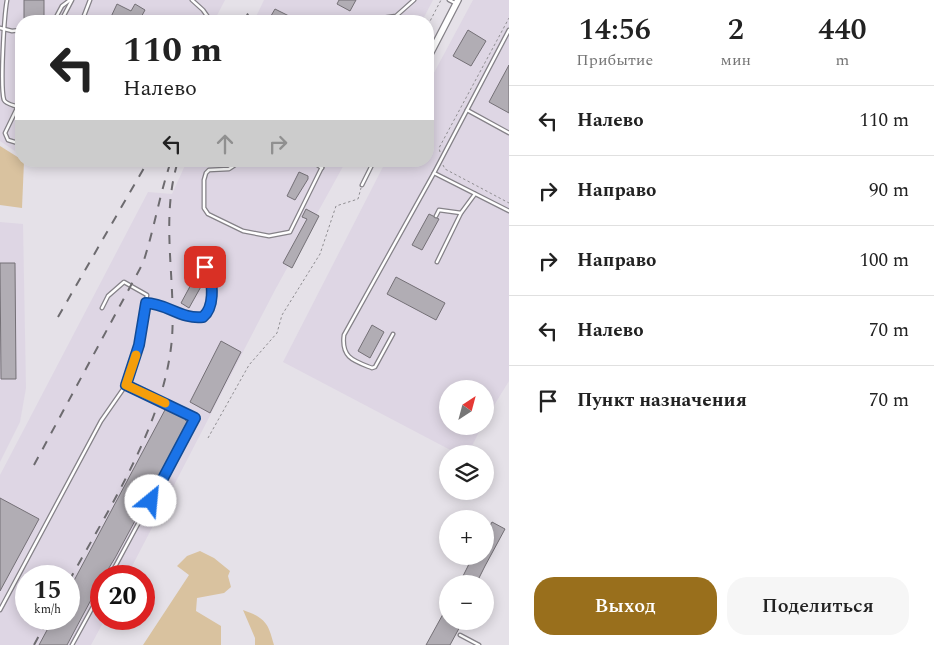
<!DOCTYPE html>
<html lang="ru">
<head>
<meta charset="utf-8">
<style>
	:root { --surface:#fff; --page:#f6f6f6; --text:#222; --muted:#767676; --line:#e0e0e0; --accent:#996f1c }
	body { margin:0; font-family:Spectral,serif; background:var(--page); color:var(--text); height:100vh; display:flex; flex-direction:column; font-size:19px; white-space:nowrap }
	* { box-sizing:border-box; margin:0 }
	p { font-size:16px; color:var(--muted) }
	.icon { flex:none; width:28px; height:28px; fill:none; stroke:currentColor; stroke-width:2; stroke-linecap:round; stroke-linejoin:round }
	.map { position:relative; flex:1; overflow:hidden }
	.drawer { display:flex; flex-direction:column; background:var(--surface); width:425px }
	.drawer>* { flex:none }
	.guide { position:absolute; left:15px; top:15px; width:419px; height:152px; border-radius:20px; box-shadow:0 2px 12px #0003; background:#fff; color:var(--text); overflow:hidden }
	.needle { width:32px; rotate:36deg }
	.controls { position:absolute; left:439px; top:380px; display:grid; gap:10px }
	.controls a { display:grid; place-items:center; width:55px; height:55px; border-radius:50%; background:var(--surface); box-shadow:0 2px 12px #0003; font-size:25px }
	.speed { position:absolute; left:15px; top:565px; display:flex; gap:10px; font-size:25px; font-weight:700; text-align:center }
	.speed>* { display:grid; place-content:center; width:65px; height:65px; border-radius:50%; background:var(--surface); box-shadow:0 2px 12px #0003; line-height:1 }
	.speed small { font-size:12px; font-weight:400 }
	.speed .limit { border:8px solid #d22; background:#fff; color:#111 }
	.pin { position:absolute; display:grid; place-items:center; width:42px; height:42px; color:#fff; margin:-21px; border-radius:10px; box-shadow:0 2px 8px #0006 }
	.me { position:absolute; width:55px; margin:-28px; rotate:28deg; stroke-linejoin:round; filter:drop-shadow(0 0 4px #0008) }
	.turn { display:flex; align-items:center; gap:18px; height:105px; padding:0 25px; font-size:22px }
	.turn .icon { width:65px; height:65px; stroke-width:2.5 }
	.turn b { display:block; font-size:35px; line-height:42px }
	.lanes { display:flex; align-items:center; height:48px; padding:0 25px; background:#0003; justify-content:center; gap:25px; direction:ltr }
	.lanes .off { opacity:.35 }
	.eta { display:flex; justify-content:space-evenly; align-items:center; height:85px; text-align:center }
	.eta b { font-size:30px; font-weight:600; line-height:35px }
	.primary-button { display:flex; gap:10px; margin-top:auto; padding:10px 25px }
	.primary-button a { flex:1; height:58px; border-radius:20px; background:var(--accent); color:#fff; font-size:20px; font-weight:600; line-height:58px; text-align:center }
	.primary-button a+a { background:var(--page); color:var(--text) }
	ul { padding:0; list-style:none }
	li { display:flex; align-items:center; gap:15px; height:70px; padding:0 25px; border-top:1px solid var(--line) }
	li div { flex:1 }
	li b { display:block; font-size:19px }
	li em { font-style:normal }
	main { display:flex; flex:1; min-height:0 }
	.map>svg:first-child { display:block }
	.built { fill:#ded6e4; fill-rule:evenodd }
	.green { fill:#d9c29f }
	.building { fill:#b1adb4; stroke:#747076 }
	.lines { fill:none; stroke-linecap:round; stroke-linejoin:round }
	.lane-casing { stroke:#858288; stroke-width:5 }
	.street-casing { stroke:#858288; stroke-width:8 }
	.path { stroke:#908e92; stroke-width:1; stroke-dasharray:2.5 2.5; stroke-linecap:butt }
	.lane { stroke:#fff; stroke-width:2.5 }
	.street { stroke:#fff; stroke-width:5.5 }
	.rail { stroke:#6d6b6f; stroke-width:2; stroke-dasharray:9 9; stroke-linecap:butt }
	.route-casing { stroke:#114b97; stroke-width:12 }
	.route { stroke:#1a73e8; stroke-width:9 }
	.slow { stroke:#f59e0b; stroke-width:9 }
</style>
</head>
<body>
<main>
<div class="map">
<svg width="509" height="645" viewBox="0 0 509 645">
	<rect width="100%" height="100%" fill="#e5e1e8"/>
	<g class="built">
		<path d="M0,0h225l-11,21h-193v134l-21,-14z"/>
		<path d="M264,0h169l-11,21h-168z"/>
		<path d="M473,0h36v381l-24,39v-31h-37v37h34l-14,28h-10l-175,-92 103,-201h42v-77z"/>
		<path d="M187,161h159l-71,129 -148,286h-26v43h4l-14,26h-91v-170l148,-283 24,2zM26,576h43v43h-43z"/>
		<path d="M0,222l23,2 3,164 -6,34 -20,40z"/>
	</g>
	<g class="green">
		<path d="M0,146l24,15 -2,47 -22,-3z"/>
		<path d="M200,551l14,7 16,13 -2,5 3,11 -7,6 -27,5 -1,13 25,15v19h-78l46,-70 -12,-9 10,-10z"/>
		<path d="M243,610c22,8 25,12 31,35h-19v-7z"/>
	</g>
	<g class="building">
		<rect x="24" y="0" width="20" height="21"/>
		<path d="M339,0h17l-6,11 -13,-7z"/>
		<path d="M117,4l14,7 4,-7 10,6 -6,11h-24l-5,-2z"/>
		<path d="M275,9l18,9 -2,3h-23z"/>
		<path d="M468,30l18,11 -15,25 -18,-10z"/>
		<path d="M509,65v48l-20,-11z"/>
		<path d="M299,172l9,4v3l-13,21 -8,-4z"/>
		<path d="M306,209l13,7 -27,52 -9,-5 24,-44 -5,-2z"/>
		<path d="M429,214l10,5 -17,31 -10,-5z"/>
		<path d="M0,263h15l1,116h-15z"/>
		<path d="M396,277l49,26 -9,17 -49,-26z"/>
		<path d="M194,279l9,4 -14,25 -8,-5z"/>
		<path d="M372,325l12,7 -14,26 -12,-7z"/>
		<path d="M221,341l20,11 -31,61 -20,-11z"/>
		<path d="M166,408l21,10 -2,2 3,2 -73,136 -11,18h-3v5l-34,64h-28l14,-26h16v-29z"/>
		<path d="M0,498l39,21 -39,72z"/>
		<path d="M492,522l13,7 -20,37 -9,18h-17l14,-28h12v-21z"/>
		<path d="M448,605v16h15l-13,24h-24z"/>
	</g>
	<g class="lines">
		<defs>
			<g id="lane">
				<path d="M7,0c-3,17 -7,87 -3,100 2,4 9,5 14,7"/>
				<path d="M192,0l11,10 7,10"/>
				<path d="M449,0l6,3"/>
				<path d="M375,19l21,-3 18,-16"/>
				<path d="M54,21l8,-15 8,-6"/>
				<path d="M61,21l11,-21"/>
				<path d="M82,21l8,-21"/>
				<path d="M0,28l12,3 9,-1"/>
				<path d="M21,100l-16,33 3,7 13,4"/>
				<path d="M467,110l42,23"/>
				<path d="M241,161l-12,8 -20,1 -3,3 -2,7v28l4,6 35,17 26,5 21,-4 35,-71"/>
				<path d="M311,161l11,7"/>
				<path d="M434,173l75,38"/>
				<path d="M362,185l12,-24"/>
				<path d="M436,216l3,-6 22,3"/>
				<path d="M437,262l24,-49 14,-19"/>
				<path d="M146,303c21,0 36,17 57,14 12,-10 9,-31 7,-46l-9,-5"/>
				<path d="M393,334l-18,33 -3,1c-18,-7 -31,-10 -28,-33l90,-162 75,-143"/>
				<path d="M110,576l85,-158 -69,-33"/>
				<path d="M0,610l101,-189 25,-36 13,-40 8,-50 -23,-13 -16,14 -6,12"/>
				<path d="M460,635l19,10"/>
				<path d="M72,645l29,-53"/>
			</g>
			<path id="street" d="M428,58l30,-58"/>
		</defs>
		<use href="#lane" class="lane-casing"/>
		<use href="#street" class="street-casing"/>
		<g class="path">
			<path d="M428,25l13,-25"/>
			<path d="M440,152l-1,-4 70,-130"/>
			<path d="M443,165l2,4 64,34"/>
			<path d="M208,438l41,-73 28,-32 5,-18 38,-61 16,-48 22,-7 3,-11"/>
		</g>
		<use href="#lane" class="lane"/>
		<use href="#street" class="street"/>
		<g class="rail">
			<path d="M243,21l7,-10"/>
			<path d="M58,317l90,-156"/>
			<path d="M34,465l109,-202c11,-33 16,-66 27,-99"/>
			<path d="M69,581c40,-73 96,-158 103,-243 4,-59 -12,-119 6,-177"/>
			<path d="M34,645l14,-26"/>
		</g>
	</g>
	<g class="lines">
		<defs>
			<path id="route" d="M151,501l44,-83 -69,-33 13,-40 7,-42c20,0 36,17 57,14 12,-10 9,-32 7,-45l-5,-5"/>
		</defs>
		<use href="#route" class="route-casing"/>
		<use href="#route" class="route"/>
		<path class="slow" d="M136,355l-10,30 39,18"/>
	</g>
</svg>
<div class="controls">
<a><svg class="needle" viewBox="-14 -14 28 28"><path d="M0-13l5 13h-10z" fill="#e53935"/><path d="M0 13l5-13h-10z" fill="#767676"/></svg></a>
<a><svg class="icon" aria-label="layers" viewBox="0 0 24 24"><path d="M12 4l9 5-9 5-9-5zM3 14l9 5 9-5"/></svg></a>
<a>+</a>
<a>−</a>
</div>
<div class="speed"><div>15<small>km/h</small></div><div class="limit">20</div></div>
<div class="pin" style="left:205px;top:267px;background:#d93025"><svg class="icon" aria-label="arrive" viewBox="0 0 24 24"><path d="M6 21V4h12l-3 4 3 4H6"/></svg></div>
<svg class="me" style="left:151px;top:501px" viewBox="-20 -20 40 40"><circle r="19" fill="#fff"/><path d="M0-13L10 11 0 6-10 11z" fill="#1a73e8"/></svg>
<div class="guide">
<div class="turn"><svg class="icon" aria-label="left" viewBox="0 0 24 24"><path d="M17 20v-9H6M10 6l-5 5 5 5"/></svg><div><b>110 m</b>Налево</div></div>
<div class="lanes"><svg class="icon" aria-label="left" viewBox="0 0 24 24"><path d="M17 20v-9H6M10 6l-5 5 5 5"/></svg><svg class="icon off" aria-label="ahead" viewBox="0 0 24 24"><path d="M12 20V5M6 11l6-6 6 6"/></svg><svg class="icon off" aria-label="right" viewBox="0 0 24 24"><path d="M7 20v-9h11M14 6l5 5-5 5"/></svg></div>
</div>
</div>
<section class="drawer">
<div class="eta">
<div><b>14:56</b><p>Прибытие</p></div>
<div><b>2</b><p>мин</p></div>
<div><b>440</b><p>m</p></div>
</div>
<ul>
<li><svg class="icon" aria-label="left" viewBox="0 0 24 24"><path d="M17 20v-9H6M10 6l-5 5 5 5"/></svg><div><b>Налево</b></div><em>110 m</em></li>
<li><svg class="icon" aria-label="right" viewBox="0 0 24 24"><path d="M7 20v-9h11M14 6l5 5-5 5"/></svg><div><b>Направо</b></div><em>90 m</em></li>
<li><svg class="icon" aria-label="right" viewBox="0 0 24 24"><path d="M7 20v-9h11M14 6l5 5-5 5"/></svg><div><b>Направо</b></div><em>100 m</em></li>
<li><svg class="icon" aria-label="left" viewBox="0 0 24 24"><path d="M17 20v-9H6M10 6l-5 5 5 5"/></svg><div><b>Налево</b></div><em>70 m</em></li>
<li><svg class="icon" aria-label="arrive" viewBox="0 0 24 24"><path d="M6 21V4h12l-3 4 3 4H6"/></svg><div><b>Пункт назначения</b></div><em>70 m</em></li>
</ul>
<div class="primary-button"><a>Выход</a><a>Поделиться</a></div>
</section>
</main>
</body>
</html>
